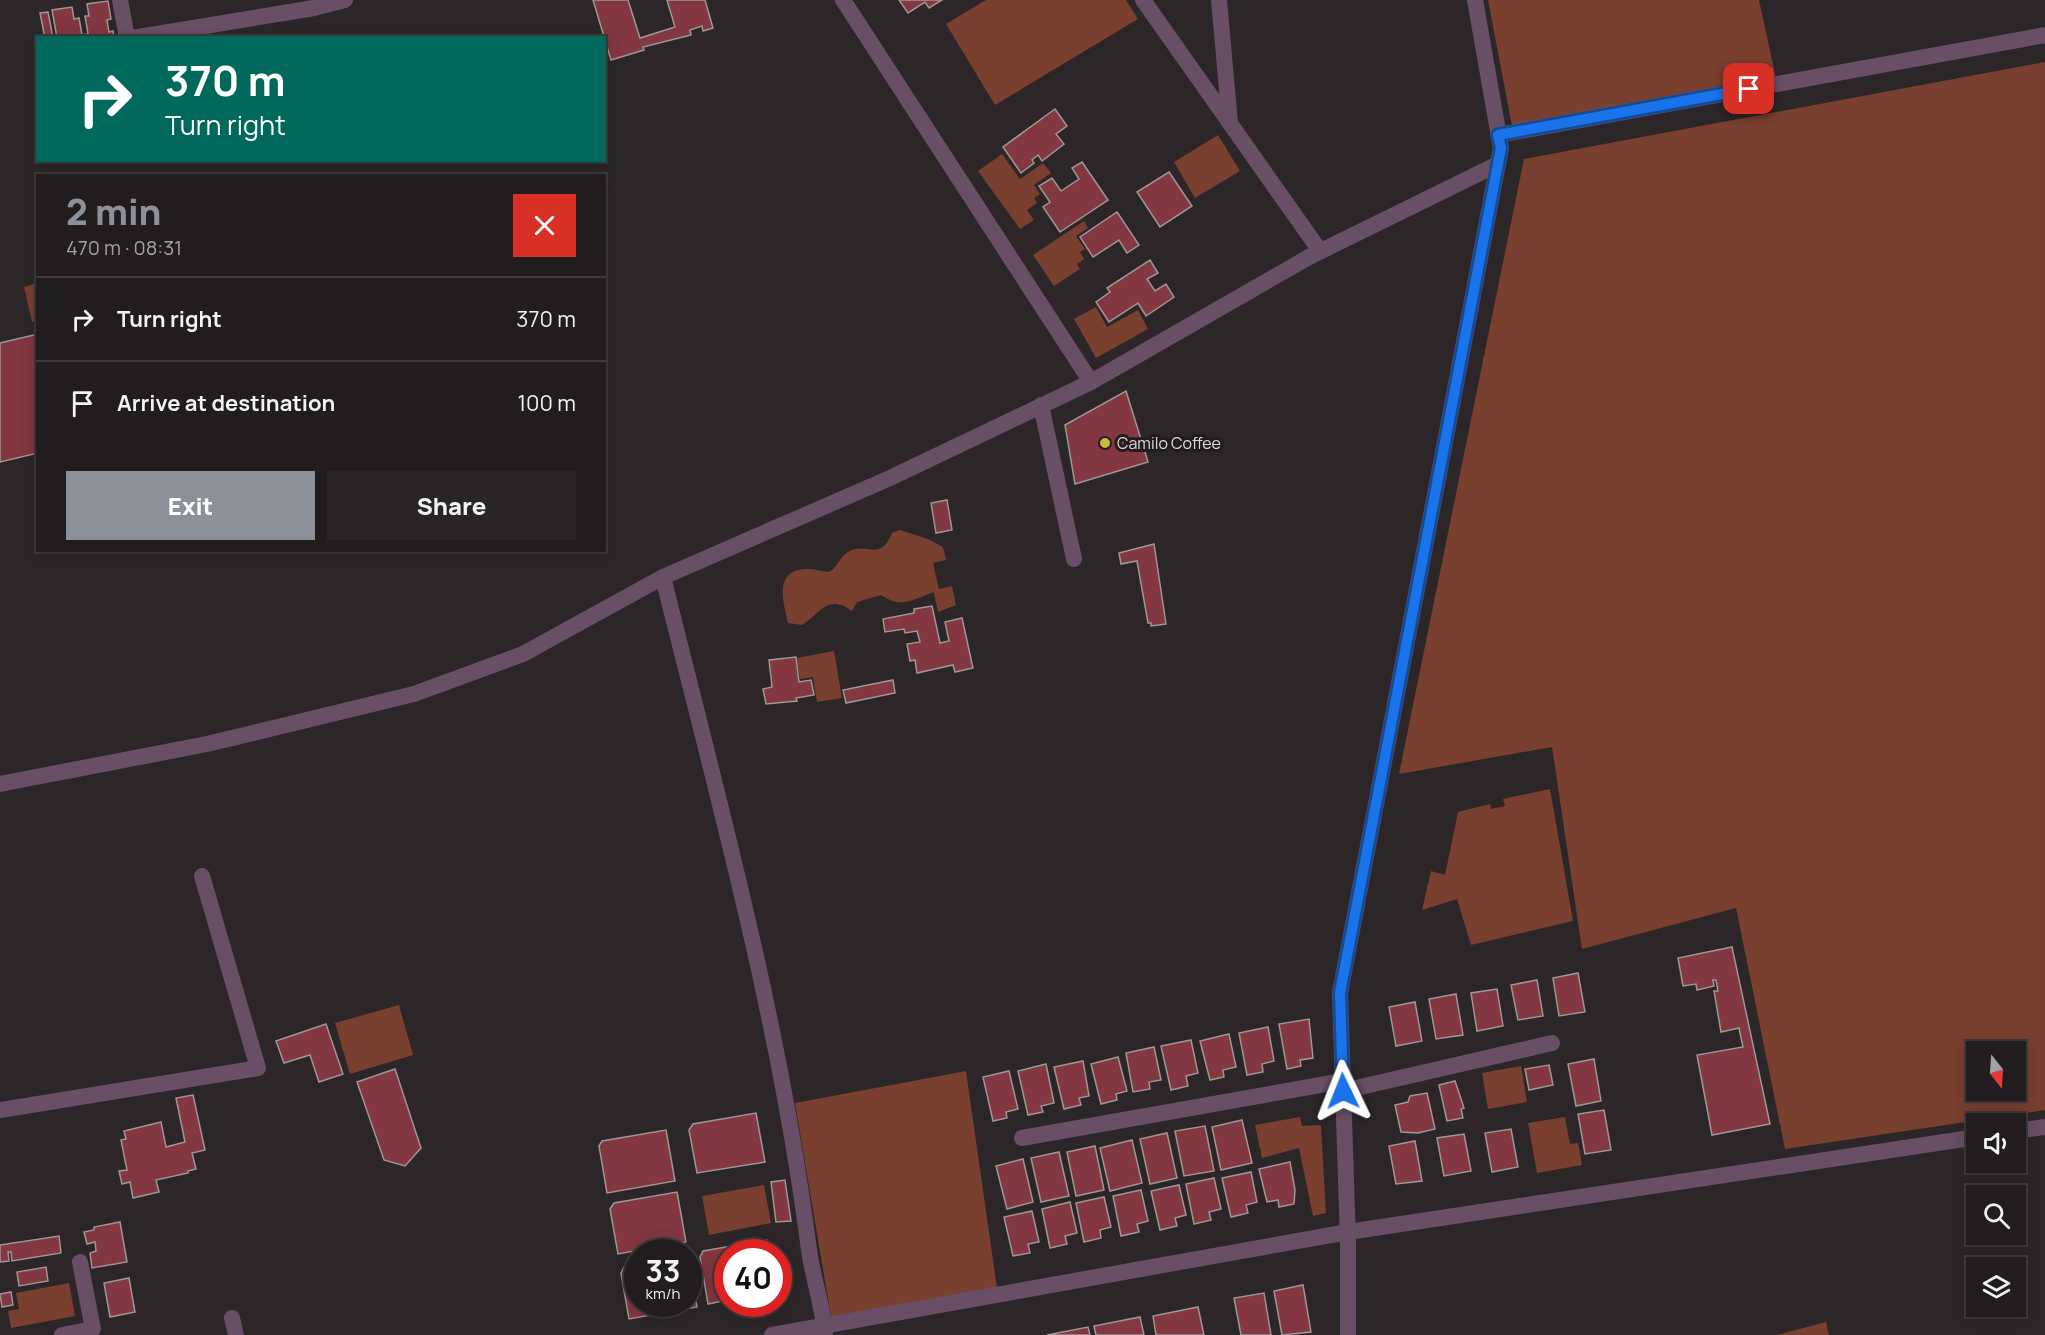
<!DOCTYPE html>
<html lang="en">
<head>
<meta charset="utf-8">
<style>
	:root { --surface:#211c1e; --page:#292527; --text:#f1f3f6; --muted:#a2a1a4; --line:#3e3a3c; --accent:#8c9099 }
	body { margin:0; font-family:Manrope,sans-serif; background:var(--page); color:var(--text); height:100vh; display:flex; flex-direction:column; font-size:22px; white-space:nowrap }
	* { box-sizing:border-box; margin:0 }
	p { font-size:20px; color:var(--muted) }
	.icon { flex:none; width:33px; height:33px; fill:none; stroke:currentColor; stroke-width:2; stroke-linecap:round; stroke-linejoin:round }
	.map { position:relative; flex:1; overflow:hidden }
	.sheet { position:absolute; left:36px; top:174px; width:570px; height:378px; display:flex; flex-direction:column; background:var(--surface); border-radius:0px; box-shadow:0 3px 15px #0003,0 0 0 2px var(--line) }
	.sheet>* { flex:none }
	.banner { position:absolute; left:36px; top:36px; width:570px; height:126px; border-radius:0px; box-shadow:0 3px 15px #0003,0 0 0 2px var(--line); background:#00695c; color:#fff; overflow:hidden }
	.needle { width:39px; rotate:163deg }
	.fabs { position:absolute; left:1966px; top:1041px; display:grid; gap:12px }
	.fabs a { display:grid; place-items:center; width:60px; height:60px; border-radius:0px; background:var(--surface); box-shadow:0 3px 15px #0003,0 0 0 2px var(--line); font-size:30px }
	.speed { position:absolute; left:624px; top:1239px; display:flex; gap:12px; font-size:30px; font-weight:700; text-align:center }
	.speed>* { display:grid; place-content:center; width:78px; height:78px; border-radius:50%; background:var(--surface); box-shadow:0 3px 15px #0003,0 0 0 2px var(--line); line-height:1 }
	.speed small { font-size:15px; font-weight:400 }
	.speed .limit { border:9px solid #d22; background:#fff; color:#111 }
	.pin { position:absolute; display:grid; place-items:center; width:51px; height:51px; color:#fff; margin:-26px; border-radius:12px; box-shadow:0 3px 9px #0006 }
	.me { position:absolute; width:66px; margin:-33px; rotate:358deg; stroke-linejoin:round; filter:drop-shadow(0 0 4px #0008) }
	.turn { display:flex; align-items:center; gap:21px; height:126px; padding:0 30px; font-size:27px }
	.turn .icon { width:78px; height:78px; stroke-width:2.5 }
	.turn b { display:block; font-size:42px; line-height:51px }
	.round { display:grid; place-items:center; flex:none; width:63px; height:63px; border-radius:0px; background:var(--page) }
	.summary { display:flex; align-items:center; justify-content:space-between; height:102px; padding:0 30px }
	h1 { font-size:36px; font-weight:800; line-height:45px; color:var(--accent) }
	.button { display:flex; gap:12px; margin-top:auto; padding:12px 30px }
	.button a { flex:1; height:69px; border-radius:0px; background:var(--accent); color:#fff; font-size:24px; font-weight:800; line-height:69px; text-align:center }
	.button a+a { background:var(--page); color:var(--text) }
	ul { padding:0; list-style:none }
	li { display:flex; align-items:center; gap:18px; height:84px; padding:0 30px; border-top:2px solid var(--line) }
	li div { flex:1 }
	li b { display:block; font-size:22px }
	li em { font-style:normal }
	.map>svg:first-child { display:block }
	.green { fill:#793f2f; fill-rule:evenodd }
	.building { fill:#833740; stroke:#9f9697; stroke-width:1.5 }
	.lines { fill:none; stroke-linecap:round; stroke-linejoin:round }
	.minor { stroke:#694f65; stroke-width:16 }
	.tertiary { stroke:#694f65; stroke-width:16 }
	.route-casing { stroke:#114b97; stroke-width:15 }
	.route { stroke:#1a73e8; stroke-width:10 }
	.poi-dot { fill:#ccb939; stroke:#231c1f; stroke-width:2 }
	.labels { text-anchor:middle; stroke-width:6; stroke-linejoin:round; paint-order:stroke }
	.poi-label { font-size:16px; fill:#dfdadc; stroke:#231c1f; text-anchor:start }
</style>
</head>
<body>
<div class="map">
<svg width="2045" height="1335" viewBox="0 0 2045 1335">
	<rect width="100%" height="100%" fill="#2c2628"/>
	<g class="green">
		<path d="M986,0h140l12,19 -143,86 -49,-81z"/>
		<path d="M1488,0h271l17,78 -264,48z"/>
		<path d="M2045,62v1048l-260,39 -49,-241 -154,41 -30,-202 -153,27 125,-615zM1977,1052h39v38h-39z"/>
		<path d="M1218,135l22,36 -45,27 -21,-36z"/>
		<path d="M1002,154l18,25 23,-16 8,10 -17,12 6,9 -6,4 3,5 -10,7 7,10 -14,9 -42,-58z"/>
		<path d="M1084,221l4,7 -12,8 9,13 -5,3 4,7 -7,5 3,5 -26,17 -21,-31z"/>
		<path d="M37,283v38l-5,1 -8,-35z"/>
		<path d="M1096,307l11,20 31,-17 10,19 -52,29 -22,-39z"/>
		<path d="M900,530l28,9 15,8 3,13 -13,3 6,26 13,-3 4,19 -18,7 -4,-20c-23,8 -31,17 -53,3l-24,7 -5,9c-25,-18 -32,3 -50,14l-14,-2c-5,-24 -15,-55 22,-54 6,0 12,3 19,3 9,-5 10,-15 19,-20 18,-11 32,11 44,-19z"/>
		<path d="M834,651l8,47 -25,4 -4,-25 -13,2 -3,-21z"/>
		<path d="M1550,789l23,132 -102,24 -14,-46 -35,11 9,-39 14,4 13,-63 32,-8 1,5 14,-3 -2,-7z"/>
		<path d="M399,1005l14,50 -63,19 -15,-51z"/>
		<path d="M1521,1066l6,36 -39,7 -6,-36z"/>
		<path d="M966,1071l31,217 -166,29 -36,-214z"/>
		<path d="M1300,1117l2,9 19,-1 5,88 -13,3 -14,-68 -37,10 -7,-33z"/>
		<path d="M1565,1117l5,27 8,-1 4,22 -45,8 -9,-50z"/>
		<path d="M764,1185l7,38 -62,12 -7,-39z"/>
		<path d="M69,1283l6,33 -64,12 -3,-17 11,-2 -3,-16z"/>
		<path d="M1826,1322l3,13h-52z"/>
	</g>
	<g class="building">
		<path d="M593,0h35l12,38 35,-11 -8,-27h38l8,28 -10,3 -1,-5 -12,4 1,5 -48,12 1,3 -33,10z"/>
		<path d="M899,0h43l-13,8 -4,-6 -17,11z"/>
		<path d="M108,1l3,18 -4,1 2,12 4,-1 1,7h-57l-5,-28 20,-3 2,12 5,-1 3,17 6,-1 -3,-18h4l-2,-12z"/>
		<path d="M48,12l5,26h-8l-5,-25z"/>
		<path d="M1055,109l12,17 -11,8 8,10 -22,17 -4,-6 -6,5 2,3 -13,10 -18,-26z"/>
		<path d="M1082,162l26,38 -48,32 -17,-25 7,-5 -11,-16 13,-8 9,13 18,-12 -7,-11z"/>
		<path d="M1169,172l23,34 -32,21 -23,-35z"/>
		<path d="M1117,212l22,33 -12,8 -8,-13 -26,17 -13,-20z"/>
		<path d="M1150,260l8,13 -11,6 8,12 11,-7 8,13 -28,19 -8,-13 -29,19 -13,-20 14,-10 -3,-4z"/>
		<path d="M38,334v119l-38,9v-119z"/>
		<path d="M1126,391l22,71 -73,22 -10,-59z"/>
		<path d="M947,500l5,30 -16,3 -5,-30z"/>
		<path d="M1154,544l12,80 -15,2v-3h-3l-11,-62 -16,3 -2,-11z"/>
		<path d="M932,606l8,37 9,-2 -4,-19 17,-4 11,50 -18,4 -2,-7 -36,8 -2,-13 -5,1 -3,-17 13,-2 -3,-11 -12,2 -1,-4 -19,3 -2,-13 31,-6v-4z"/>
		<path d="M796,657l3,25 12,-2 3,15 -18,3 1,3 -31,3 -3,-15 9,-2 -3,-27z"/>
		<path d="M893,680l2,13 -49,10 -3,-13z"/>
		<path d="M1732,947l38,177 -58,11 -15,-80 46,-8 -4,-19 -18,4 -7,-41h4l-2,-11h-3l1,6 -17,4 -1,-6 -13,2 -5,-28z"/>
		<path d="M1578,973l7,39 -26,4 -6,-38z"/>
		<path d="M1537,980l6,36 -25,4 -7,-35z"/>
		<path d="M1497,989l6,37 -26,5 -6,-38z"/>
		<path d="M1456,994l7,41 -27,4 -7,-40z"/>
		<path d="M1415,1002l7,39 -26,5 -7,-39z"/>
		<path d="M1309,1019l4,39 -13,2 1,6 -14,3 -8,-45z"/>
		<path d="M326,1024l17,50 -24,8 -9,-27 -26,8 -8,-22z"/>
		<path d="M1268,1027l6,34 -12,3 1,8 -16,3 -8,-42z"/>
		<path d="M1229,1034l7,33 -13,3 1,7 -14,3 -10,-39z"/>
		<path d="M1191,1040l7,33 -12,3 2,10 -17,4 -10,-44z"/>
		<path d="M1154,1047l7,33 -12,2 1,7 -17,3 -7,-39z"/>
		<path d="M1118,1057l9,34 -11,3 1,6 -16,4 -10,-40z"/>
		<path d="M1594,1059l7,42 -25,5 -8,-42z"/>
		<path d="M1083,1061l6,35 -10,2 2,7 -17,4 -10,-42z"/>
		<path d="M1046,1064l8,39 -13,3 2,6 -15,3 -10,-44z"/>
		<path d="M1549,1065l4,20 -24,5 -4,-21z"/>
		<path d="M395,1069l26,79 -16,18 -21,-6 -27,-78z"/>
		<path d="M1009,1071l9,38 -12,3 1,6 -14,3 -10,-44z"/>
		<path d="M1455,1081l9,27 -3,1 2,9 -16,3 -8,-36z"/>
		<path d="M1427,1093l8,36 -17,4 -17,-1 -6,-27 13,-3 2,-6z"/>
		<path d="M193,1095l12,55 -13,3 4,16 -8,2v2l-32,7 3,12 -26,6 -3,-16 -8,2 -3,-13 8,-1 -6,-30 5,-1 -2,-8 37,-9 5,25 19,-5 -9,-44z"/>
		<path d="M1604,1110l7,40 -26,4 -7,-40z"/>
		<path d="M756,1113l9,49 -68,11 -8,-43 4,-6z"/>
		<path d="M1242,1120l10,43 -31,7 -9,-43z"/>
		<path d="M1205,1126l9,45 -30,5 -9,-45z"/>
		<path d="M1511,1129l7,38 -26,5 -7,-39z"/>
		<path d="M666,1130l9,51 -68,12 -8,-47 3,-5z"/>
		<path d="M1167,1133l10,45 -27,6 -10,-45z"/>
		<path d="M1464,1134l7,37 -27,5 -7,-38z"/>
		<path d="M1132,1140l10,43 -32,8 -10,-43z"/>
		<path d="M1415,1141l7,40 -26,3 -7,-38z"/>
		<path d="M1095,1146l9,44 -28,6 -9,-44z"/>
		<path d="M1059,1152l10,44 -28,6 -10,-44z"/>
		<path d="M1023,1159l10,43 -26,7 -11,-43z"/>
		<path d="M1290,1162l5,28 -1,14 -15,3 -1,-7 -11,2 -8,-33z"/>
		<path d="M1251,1172l6,30 -11,3 2,8 -17,4 -9,-39z"/>
		<path d="M1214,1178l7,31 -12,3 2,8 -17,4 -8,-40z"/>
		<path d="M785,1180l6,41 -15,1 -5,-40z"/>
		<path d="M1179,1185l7,30 -11,3 2,8 -17,4 -9,-39z"/>
		<path d="M1141,1190l7,31 -11,3 2,8 -18,4 -8,-40z"/>
		<path d="M677,1192l9,50 -68,12 -8,-45 4,-6z"/>
		<path d="M1104,1197l7,30 -11,3 1,8 -17,4 -8,-39z"/>
		<path d="M1070,1202l7,31 -12,3 2,8 -17,4 -8,-39z"/>
		<path d="M1032,1211l7,31 -11,2 2,9 -17,3 -9,-39z"/>
		<path d="M120,1222l7,40 -35,6 -2,-15 6,-2 -1,-9 -8,2 -3,-12 10,-2v-3z"/>
		<path d="M59,1236l2,17 -49,8 -1,-9h-3l1,9 -9,1v-17z"/>
		<path d="M767,1240l2,12h-41v48l-20,4 -8,-47 3,-6z"/>
		<path d="M688,1261l9,46 -68,12 -8,-46 3,-6 14,-3v40h50z"/>
		<path d="M46,1267l2,14 -29,5 -2,-14z"/>
		<path d="M129,1278l6,34 -25,5 -6,-34z"/>
		<path d="M1303,1285l8,47 -29,3 -8,-44z"/>
		<path d="M11,1292l2,13 -11,2 -2,-13z"/>
		<path d="M1264,1293l7,42h-30l-7,-37z"/>
		<path d="M1198,1307l6,28h-48l-3,-19z"/>
		<path d="M1140,1317l4,18h-48l-2,-9z"/>
		<path d="M1088,1327l2,8h-43z"/>
	</g>
	<g class="lines">
		<g class="minor">
			<path d="M120,0l7,38"/>
			<path d="M843,0l248,382"/>
			<path d="M1143,0l177,251"/>
			<path d="M1219,0l11,123"/>
			<path d="M132,38l182,-30 31,-8"/>
			<path d="M1498,135l547,-100"/>
			<path d="M1041,405l33,154"/>
			<path d="M663,577c55,222 117,445 146,673 4,29 14,56 16,85"/>
			<path d="M0,784l207,-40 207,-50 109,-40 140,-77 227,-99 201,-96 218,-125 189,-93"/>
			<path d="M1343,1091l209,-48"/>
			<path d="M0,1110l258,-42 -56,-192"/>
			<path d="M1022,1138l321,-57"/>
			<path d="M232,1318l4,17"/>
			<path d="M62,1335l31,-6 -13,-67"/>
		</g>
		<g class="tertiary">
			<path d="M2016,1131l29,-4"/>
			<path d="M772,1335l576,-103 629,-95"/>
			<path d="M1348,1335v-93l-8,-249 161,-845 -26,-148"/>
		</g>
	</g>
	<g class="lines">
		<defs>
			<path id="route" d="M1343,1091l-3,-98 161,-845 -3,-13 251,-46"/>
		</defs>
		<use href="#route" class="route-casing"/>
		<use href="#route" class="route"/>
	</g>
	<circle class="poi-dot" cx="1105" cy="443" r="6"/>
	<g class="labels">
		<g class="poi-label">
			<text x="1117" y="449">Camilo Coffee</text>
		</g>
	</g>
</svg>
<div class="fabs">
<a><svg class="needle" viewBox="-14 -14 28 28"><path d="M0-13l5 13h-10z" fill="#e53935"/><path d="M0 13l5-13h-10z" fill="#a2a1a4"/></svg></a>
<a><svg class="icon" aria-label="sound" viewBox="0 0 24 24"><path d="M4 9h4l5-4v14l-5-4H4zM17 9q2 3 0 6"/></svg></a>
<a><svg class="icon" aria-label="search" viewBox="0 0 24 24"><circle cx="10" cy="10" r="6"/><path d="M15 15l6 6"/></svg></a>
<a><svg class="icon" aria-label="layers" viewBox="0 0 24 24"><path d="M12 4l9 5-9 5-9-5zM3 14l9 5 9-5"/></svg></a>
</div>
<div class="speed"><div>33<small>km/h</small></div><div class="limit">40</div></div>
<div class="pin" style="left:1749px;top:89px;background:#d93025"><svg class="icon" aria-label="arrive" viewBox="0 0 24 24"><path d="M6 21V4h12l-3 4 3 4H6"/></svg></div>
<svg class="me" style="left:1343px;top:1091px" viewBox="-20 -20 40 40"><path d="M0-17L14 15 0 8-14 15z" fill="#1a73e8" stroke="#fff" stroke-width="4"/></svg>
<div class="banner">
<div class="turn"><svg class="icon" aria-label="right" viewBox="0 0 24 24"><path d="M7 20v-9h11M14 6l5 5-5 5"/></svg><div><b>370 m</b>Turn right</div></div>
</div>
<section class="sheet">
<div class="summary"><div><h1>2 min</h1><p>470 m · 08:31</p></div><a class="round" style="background:#d93025;color:#fff"><svg class="icon" aria-label="close" viewBox="0 0 24 24"><path d="M6 6l12 12M18 6L6 18"/></svg></a></div>
<ul>
<li><svg class="icon" aria-label="right" viewBox="0 0 24 24"><path d="M7 20v-9h11M14 6l5 5-5 5"/></svg><div><b>Turn right</b></div><em>370 m</em></li>
<li><svg class="icon" aria-label="arrive" viewBox="0 0 24 24"><path d="M6 21V4h12l-3 4 3 4H6"/></svg><div><b>Arrive at destination</b></div><em>100 m</em></li>
</ul>
<div class="button"><a>Exit</a><a>Share</a></div>
</section>
</div>
</body>
</html>
